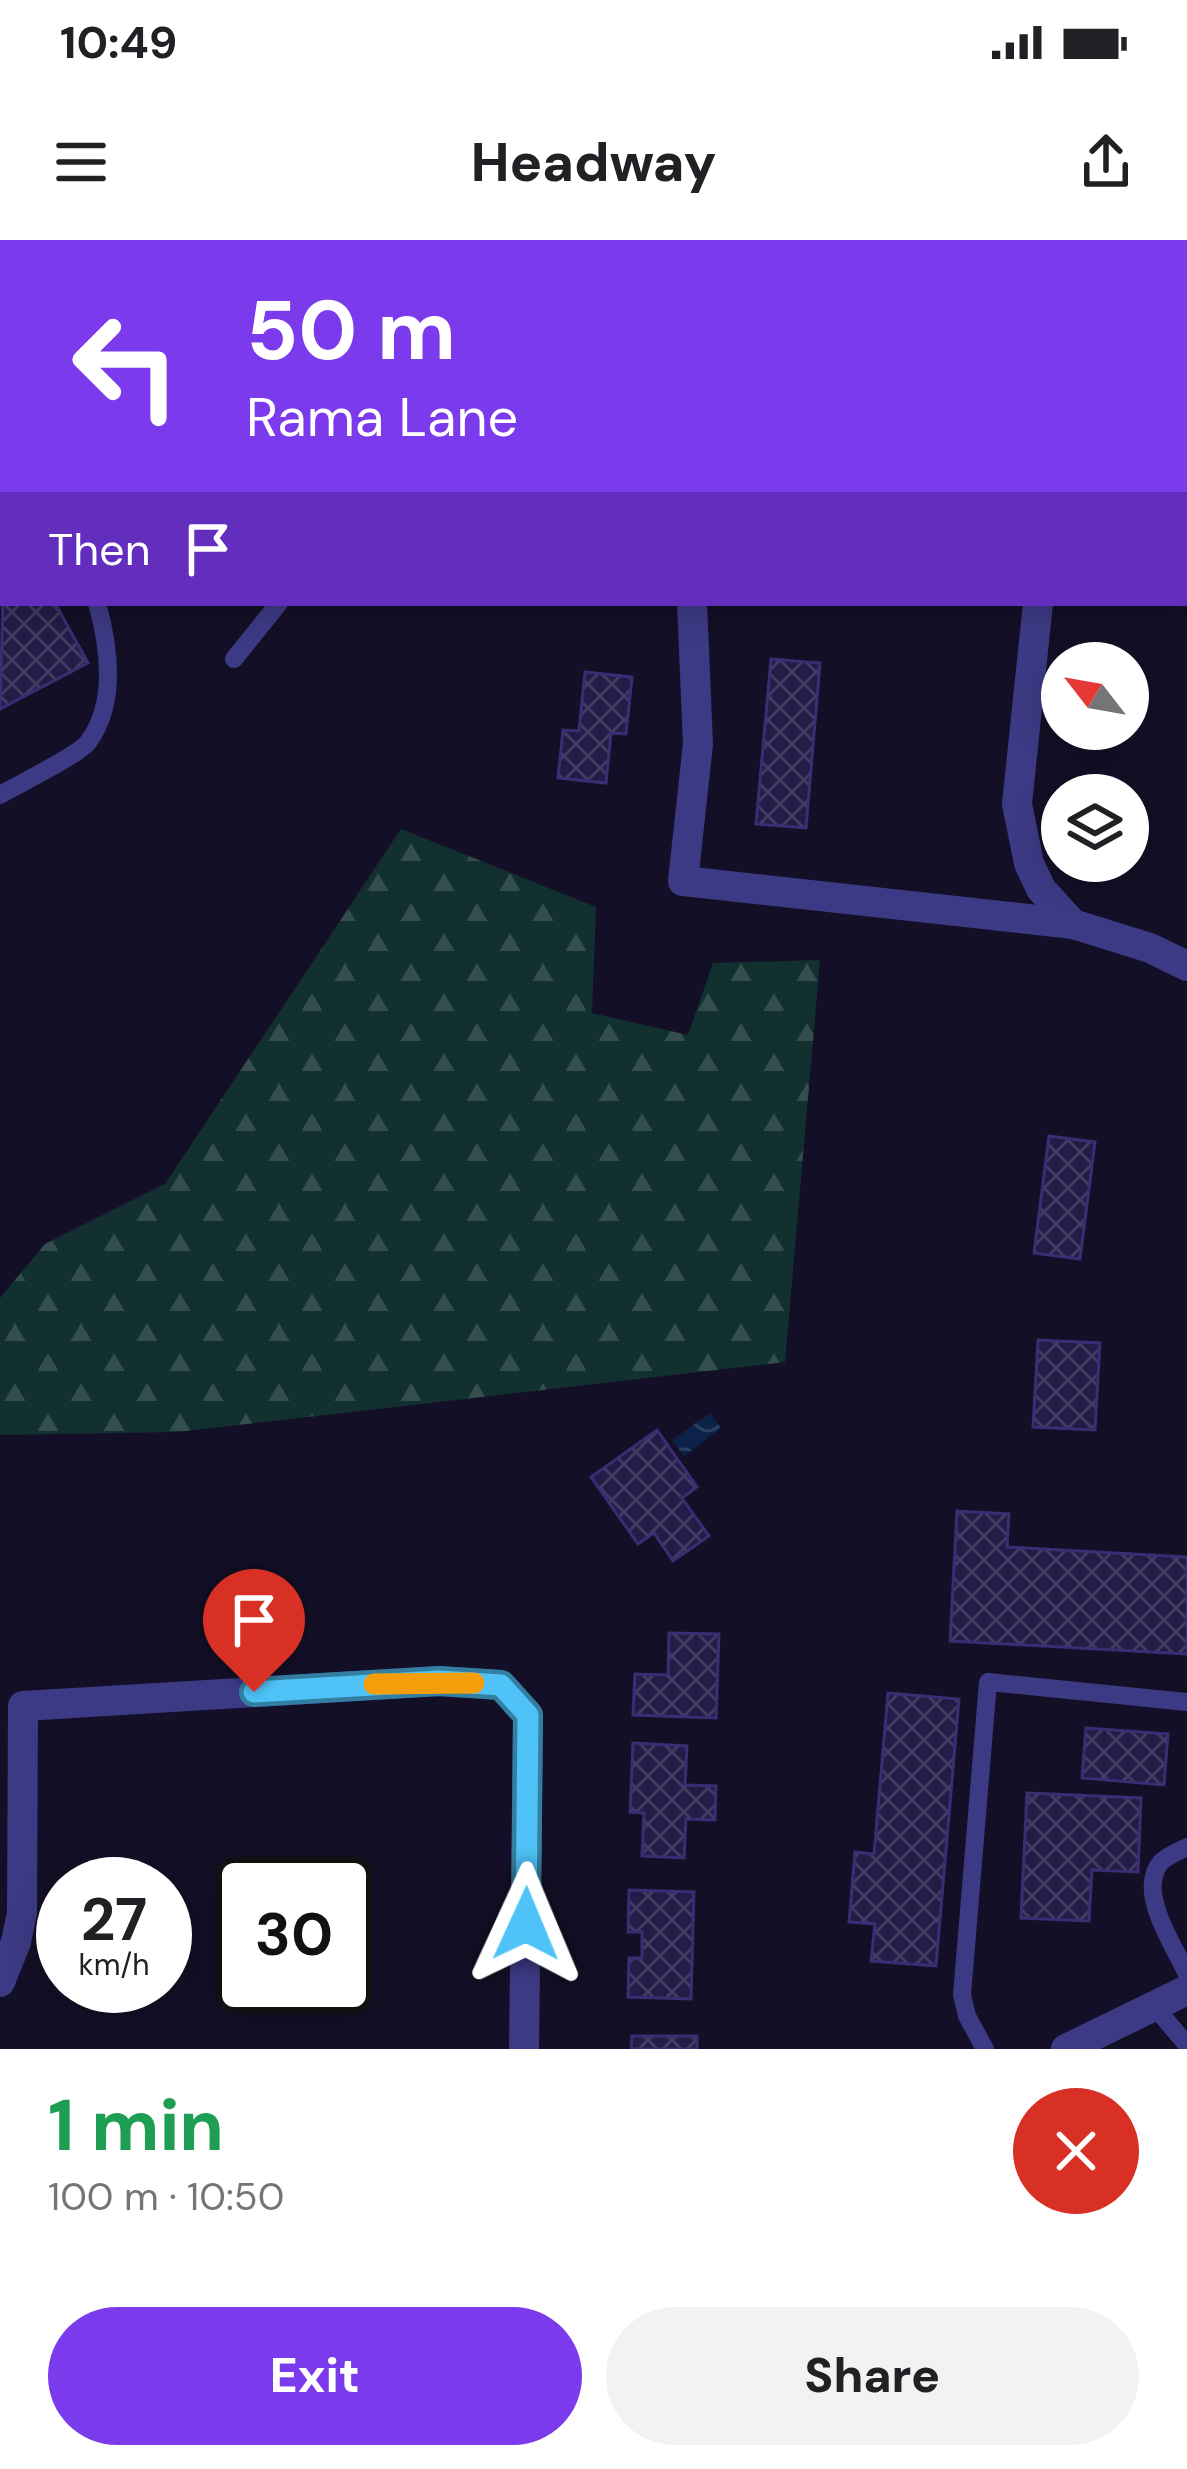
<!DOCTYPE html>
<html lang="en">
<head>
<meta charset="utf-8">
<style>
	:root { --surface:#fff; --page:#f2f2f2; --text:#202124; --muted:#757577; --accent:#7c3aed }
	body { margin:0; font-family:"DM Sans",sans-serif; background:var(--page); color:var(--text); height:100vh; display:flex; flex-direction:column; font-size:45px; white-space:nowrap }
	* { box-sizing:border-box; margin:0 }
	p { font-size:39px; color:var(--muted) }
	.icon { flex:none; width:66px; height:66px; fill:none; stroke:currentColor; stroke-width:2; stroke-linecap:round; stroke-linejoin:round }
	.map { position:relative; height:1809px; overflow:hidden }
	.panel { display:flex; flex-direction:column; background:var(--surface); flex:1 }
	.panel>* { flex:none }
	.guide { position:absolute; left:0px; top:0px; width:1188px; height:366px; box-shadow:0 6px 30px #0003; background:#7c3aed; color:#fff; overflow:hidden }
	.needle { width:78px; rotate:301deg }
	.fabs { position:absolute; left:1041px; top:402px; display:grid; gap:24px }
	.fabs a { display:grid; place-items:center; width:108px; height:108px; border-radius:50%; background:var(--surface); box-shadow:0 6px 30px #0003; font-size:60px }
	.speed { position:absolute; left:36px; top:1617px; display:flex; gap:24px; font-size:60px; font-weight:700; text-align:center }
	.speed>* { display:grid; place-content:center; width:156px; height:156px; border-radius:50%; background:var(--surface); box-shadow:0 6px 30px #0003; line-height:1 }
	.speed small { font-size:30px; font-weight:400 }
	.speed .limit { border:6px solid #111; border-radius:18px; background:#fff; color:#111 }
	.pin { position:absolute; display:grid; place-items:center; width:102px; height:102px; color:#fff; margin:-123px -51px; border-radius:50% 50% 50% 0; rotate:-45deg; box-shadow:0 0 12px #0007 }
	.pin .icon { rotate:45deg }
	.me { position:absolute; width:132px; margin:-66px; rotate:1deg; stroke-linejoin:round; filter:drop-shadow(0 0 9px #0008) }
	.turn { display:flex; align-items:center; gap:42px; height:252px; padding:0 48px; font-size:54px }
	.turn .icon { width:156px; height:156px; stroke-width:2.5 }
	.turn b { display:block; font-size:84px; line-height:102px }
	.then { display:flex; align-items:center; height:114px; padding:0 48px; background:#0003; gap:24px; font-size:45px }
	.round { display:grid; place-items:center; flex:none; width:126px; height:126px; border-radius:63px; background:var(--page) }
	.overview { display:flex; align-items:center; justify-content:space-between; height:204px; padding:0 48px }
	h1 { font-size:72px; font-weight:800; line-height:90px; color:#1e9e55 }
	.cta { display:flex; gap:24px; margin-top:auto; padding:24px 48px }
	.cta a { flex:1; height:138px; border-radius:72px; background:var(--accent); color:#fff; font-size:48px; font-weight:800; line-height:138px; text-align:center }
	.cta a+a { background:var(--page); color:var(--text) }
	.status { display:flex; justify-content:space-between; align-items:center; height:84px; padding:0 60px; background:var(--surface); direction:ltr }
	.status svg { height:33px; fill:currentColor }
	header { display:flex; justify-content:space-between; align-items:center; height:156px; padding:0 48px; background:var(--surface); font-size:54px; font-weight:800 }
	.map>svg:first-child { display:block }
	.forest { fill:url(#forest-firs) }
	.water { fill:url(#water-waves) }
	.building { fill:url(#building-cross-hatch); stroke:#3b2d73; stroke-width:3 }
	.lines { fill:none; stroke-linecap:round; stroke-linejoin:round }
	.lane { stroke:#3d3a85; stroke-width:18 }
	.street { stroke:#3d3a85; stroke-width:30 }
	.secondary { stroke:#6f6bff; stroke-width:30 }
	.route-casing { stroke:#337fa1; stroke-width:30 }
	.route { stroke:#4fc3f7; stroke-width:21 }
	.slow { stroke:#f59e0b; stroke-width:21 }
</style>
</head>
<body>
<div class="status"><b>10:49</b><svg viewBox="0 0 49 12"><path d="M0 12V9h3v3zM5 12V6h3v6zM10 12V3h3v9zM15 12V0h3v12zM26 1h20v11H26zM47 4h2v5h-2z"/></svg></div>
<header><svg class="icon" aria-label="menu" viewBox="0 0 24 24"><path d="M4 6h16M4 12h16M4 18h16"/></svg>Headway<svg class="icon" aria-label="share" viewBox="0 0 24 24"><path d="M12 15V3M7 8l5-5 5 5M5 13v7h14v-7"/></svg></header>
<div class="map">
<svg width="1187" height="1809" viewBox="0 0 1187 1809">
	<defs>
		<pattern id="forest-firs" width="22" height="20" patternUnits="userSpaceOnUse" patternTransform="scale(3)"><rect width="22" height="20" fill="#12302f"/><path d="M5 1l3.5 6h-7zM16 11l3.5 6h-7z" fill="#344d4e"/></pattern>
		<pattern id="water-waves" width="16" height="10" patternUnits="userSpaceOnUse" patternTransform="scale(3)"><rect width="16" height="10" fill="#0c2248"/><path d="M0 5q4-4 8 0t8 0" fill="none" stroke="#2f4163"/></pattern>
		<pattern id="building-cross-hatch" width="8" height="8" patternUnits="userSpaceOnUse" patternTransform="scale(3)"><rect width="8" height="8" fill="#241b47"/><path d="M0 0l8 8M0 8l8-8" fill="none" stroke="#433b63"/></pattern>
	</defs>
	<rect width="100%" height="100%" fill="#130f26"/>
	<path class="forest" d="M401,589l195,78 -4,106 96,22 25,-72 107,-3 -35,402 -608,70 -177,3v-137l45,-54 120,-60z"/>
	<path class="water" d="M710,1173l11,15 -37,28 -12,-16z"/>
	<g class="building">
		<path d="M921,0h69l-3,3z"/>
		<path d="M3,359v4h52l33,60 -88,46z"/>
		<path d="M771,419l49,4 -14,165 -50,-4z"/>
		<path d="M585,432l47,5 -6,57 -15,-1 -5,50 -48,-5 5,-48 16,1z"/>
		<path d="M1049,896l46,6 -15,117 -46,-6z"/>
		<path d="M1038,1100l62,3 -5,87 -62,-3z"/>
		<path d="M657,1190l40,57 -15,11 27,38 -36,25 -19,-28 -16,11 -47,-67z"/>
		<path d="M957,1271l52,3 -2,33 180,10v97l-237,-13z"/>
		<path d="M669,1393l50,1 -3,84 -83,-3 2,-41 33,1z"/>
		<path d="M888,1453l71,6 -23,267 -65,-5 4,-37 -26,-2 6,-70 19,2z"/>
		<path d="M1086,1488l82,6 -4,51 -82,-7z"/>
		<path d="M633,1503l54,3 -2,39 31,1 -1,34 -29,-1 -2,39 -42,-2 2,-43 -14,-1z"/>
		<path d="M1027,1553l114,5 -3,74 -46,-2 -3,51 -68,-3z"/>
		<path d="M629,1650l65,2 -3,107 -63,-2 1,-39h13v-26h-14z"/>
		<path d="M632,1796h65v13h-66z"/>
	</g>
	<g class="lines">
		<g class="lane">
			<path d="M18,3l1,-3"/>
			<path d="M0,59l3,-9"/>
			<path d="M0,150l3,14"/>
			<path d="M234,419l45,-56"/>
			<path d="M0,555c17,-10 81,-41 89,-54 28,-39 20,-95 8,-138"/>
			<path d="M1187,1607c-8,4 -20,9 -26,15 -25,30 13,83 26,112"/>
			<path d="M1154,1766l33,39"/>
			<path d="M985,1809l-18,-33 -5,-21 26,-313 199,20"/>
		</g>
		<g class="street">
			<path d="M433,3v-3"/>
			<path d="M603,3v-3"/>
			<path d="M1112,3l3,-3"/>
			<path d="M692,363l6,141 -15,137 390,43"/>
			<path d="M1038,363l-21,201 12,59 12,26 32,35 77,24 37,18"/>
			<path d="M0,1742l16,-40 6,-29 1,-207 416,-25 62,4 27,30 -4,334"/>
			<path d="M1066,1809l121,-59"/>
		</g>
		<g class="secondary">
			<path d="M483,0l10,3"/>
			<path d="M1185,148h2"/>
		</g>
	</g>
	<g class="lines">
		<defs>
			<path id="route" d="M254,1452l185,-11 62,4 27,30 -2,209"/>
		</defs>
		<use href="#route" class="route-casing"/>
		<use href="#route" class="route"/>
		<path class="slow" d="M374,1444l100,-1"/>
	</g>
</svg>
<div class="fabs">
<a><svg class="needle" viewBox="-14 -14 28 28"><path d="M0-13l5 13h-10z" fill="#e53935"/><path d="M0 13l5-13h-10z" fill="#757577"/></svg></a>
<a><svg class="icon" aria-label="layers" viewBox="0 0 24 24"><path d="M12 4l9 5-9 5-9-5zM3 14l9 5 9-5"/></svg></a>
</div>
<div class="speed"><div>27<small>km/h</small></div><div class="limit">30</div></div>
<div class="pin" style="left:254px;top:1452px;background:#d93025"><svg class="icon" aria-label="arrive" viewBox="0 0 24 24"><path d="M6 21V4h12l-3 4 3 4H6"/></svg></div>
<svg class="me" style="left:526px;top:1684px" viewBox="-20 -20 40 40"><path d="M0-17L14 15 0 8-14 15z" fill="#4fc3f7" stroke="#fff" stroke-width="4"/></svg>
<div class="guide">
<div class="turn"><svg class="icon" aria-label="left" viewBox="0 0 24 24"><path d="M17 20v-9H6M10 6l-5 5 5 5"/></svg><div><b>50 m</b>Rama Lane</div></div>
<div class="then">Then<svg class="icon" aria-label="arrive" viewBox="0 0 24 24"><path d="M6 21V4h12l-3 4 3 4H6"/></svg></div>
</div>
</div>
<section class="panel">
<div class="overview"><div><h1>1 min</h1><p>100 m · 10:50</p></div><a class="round" style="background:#d93025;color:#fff"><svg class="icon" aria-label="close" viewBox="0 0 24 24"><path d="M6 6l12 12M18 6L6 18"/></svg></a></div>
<div class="cta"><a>Exit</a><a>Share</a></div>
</section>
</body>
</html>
